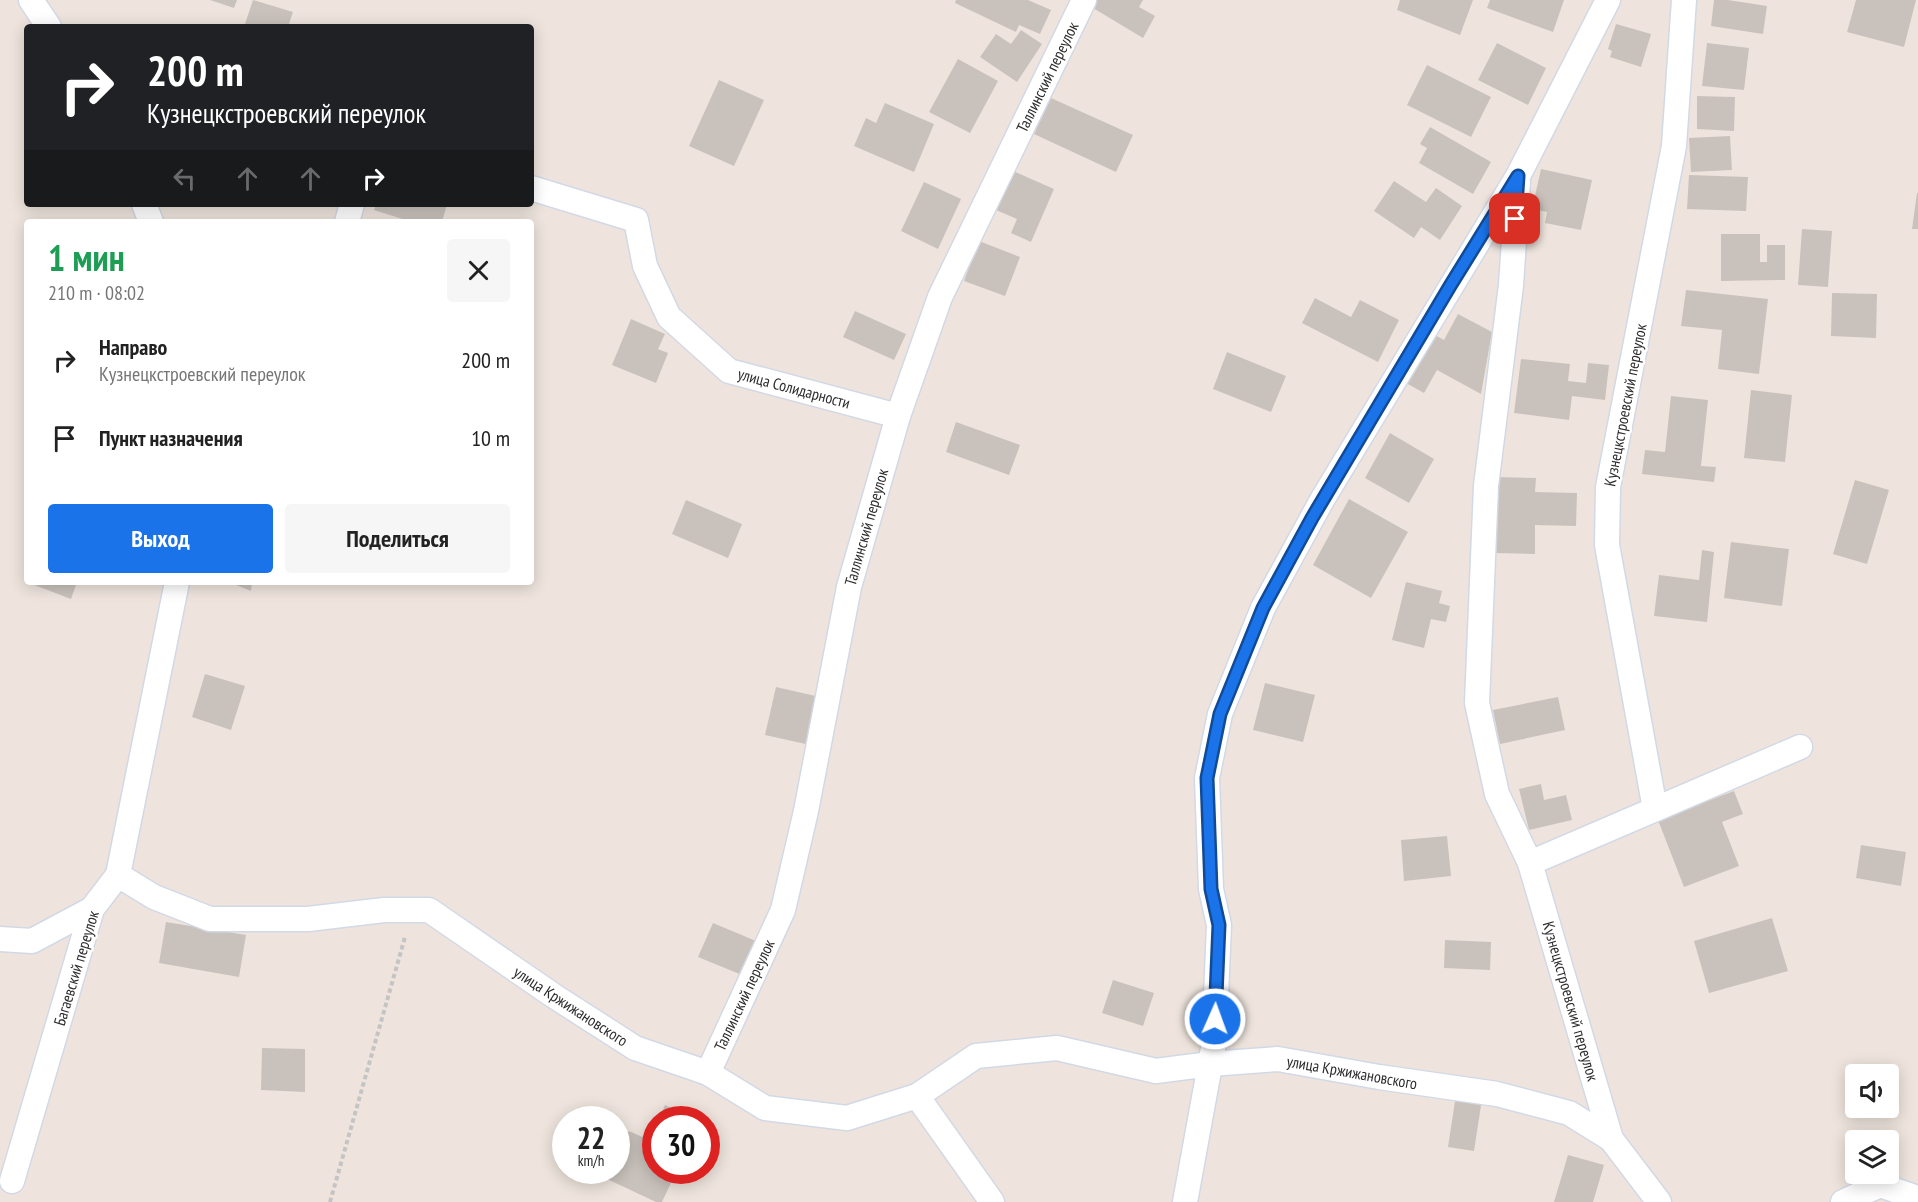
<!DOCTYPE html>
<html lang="ru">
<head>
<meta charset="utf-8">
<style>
	:root { --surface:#fff; --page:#f6f6f6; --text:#222; --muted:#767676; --accent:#1a73e8 }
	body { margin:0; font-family:"PT Sans Narrow",sans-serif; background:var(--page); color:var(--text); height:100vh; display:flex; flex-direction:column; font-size:22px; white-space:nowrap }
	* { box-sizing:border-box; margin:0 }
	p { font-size:20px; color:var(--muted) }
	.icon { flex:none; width:33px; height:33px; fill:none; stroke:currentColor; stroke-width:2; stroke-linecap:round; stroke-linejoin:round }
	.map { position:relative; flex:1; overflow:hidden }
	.details { position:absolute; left:24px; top:219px; width:510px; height:366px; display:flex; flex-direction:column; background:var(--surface); border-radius:6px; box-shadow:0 3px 15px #0003 }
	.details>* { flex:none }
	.banner { position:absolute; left:24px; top:24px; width:510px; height:183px; border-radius:6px; box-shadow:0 3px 15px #0003; background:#202124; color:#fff; overflow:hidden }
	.fabs { position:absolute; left:1845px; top:1064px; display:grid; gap:12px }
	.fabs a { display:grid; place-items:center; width:54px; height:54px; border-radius:6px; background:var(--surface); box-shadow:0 3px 15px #0003; font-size:30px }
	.speed { position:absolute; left:552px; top:1106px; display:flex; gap:12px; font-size:30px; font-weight:700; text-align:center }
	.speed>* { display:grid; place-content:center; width:78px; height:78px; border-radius:50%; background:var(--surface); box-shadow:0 3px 15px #0003; line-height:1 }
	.speed small { font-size:15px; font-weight:400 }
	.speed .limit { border:9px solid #d22; background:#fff; color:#111 }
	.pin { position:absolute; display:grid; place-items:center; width:51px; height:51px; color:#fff; margin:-26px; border-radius:12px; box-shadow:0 3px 9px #0006 }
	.me { position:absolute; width:66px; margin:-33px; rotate:2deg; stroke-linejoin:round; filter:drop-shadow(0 0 4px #0008) }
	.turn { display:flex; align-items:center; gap:21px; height:126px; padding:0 24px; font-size:27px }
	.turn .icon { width:78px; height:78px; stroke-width:2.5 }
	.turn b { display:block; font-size:42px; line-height:51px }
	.lanes { display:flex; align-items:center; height:57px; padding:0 24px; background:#0003; justify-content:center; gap:30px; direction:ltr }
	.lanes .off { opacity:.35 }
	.round { display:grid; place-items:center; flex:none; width:63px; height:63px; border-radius:6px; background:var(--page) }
	.summary { display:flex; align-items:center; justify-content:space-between; height:102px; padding:0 24px }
	h1 { font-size:36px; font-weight:600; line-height:45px; color:#1e9e55 }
	.action { display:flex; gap:12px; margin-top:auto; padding:12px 24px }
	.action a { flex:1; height:69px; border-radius:6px; background:var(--accent); color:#fff; font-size:24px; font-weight:600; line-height:69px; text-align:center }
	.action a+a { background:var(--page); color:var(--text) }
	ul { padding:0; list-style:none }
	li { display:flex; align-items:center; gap:18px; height:78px; padding:0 24px }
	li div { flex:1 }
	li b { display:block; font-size:22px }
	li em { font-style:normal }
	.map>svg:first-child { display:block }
	.building { fill:#c9c2bc }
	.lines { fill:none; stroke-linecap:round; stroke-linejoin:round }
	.minor-casing { stroke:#d2d9e5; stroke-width:27 }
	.path { stroke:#c4c4c4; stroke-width:4; stroke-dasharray:4.5 3; stroke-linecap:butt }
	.minor { stroke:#fff; stroke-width:24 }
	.route-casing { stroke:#114b97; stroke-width:15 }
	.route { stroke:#1a73e8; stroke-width:10 }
	.labels { text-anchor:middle; stroke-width:5; stroke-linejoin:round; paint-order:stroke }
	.street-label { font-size:16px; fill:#2c2c2c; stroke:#fff }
</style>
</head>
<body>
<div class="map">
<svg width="1918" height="1202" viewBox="0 0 1918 1202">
	<rect width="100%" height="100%" fill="#eee4dd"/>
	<g class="building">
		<path d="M210,0h27l-3,8z"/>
		<path d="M253,0l40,12 -5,15h-44z"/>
		<path d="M956,0h72l23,10 -11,24 -21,-9 -3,7 -61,-29z"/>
		<path d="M1097,0h46l-4,7 16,9 -12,22 -50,-30z"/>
		<path d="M1400,0h73l-13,35 -63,-25z"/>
		<path d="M1490,0h74l-11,32 -66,-24z"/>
		<path d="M1714,0h14l39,6 -4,28 -52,-8z"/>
		<path d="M1856,0h60l-12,47 -57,-15z"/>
		<path d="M1616,24l35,10 -10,33 -31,-10 2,-6 -4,-2z"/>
		<path d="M1021,30l21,14 -25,38 -37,-25 16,-23 15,10z"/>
		<path d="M1497,43l49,25 -18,37 -50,-25z"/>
		<path d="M1707,43l42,5 -5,42 -42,-4z"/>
		<path d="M958,59l40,22 -28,52 -41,-21z"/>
		<path d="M1427,65l64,32 -20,40 -64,-32z"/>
		<path d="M719,80l45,20 -30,66 -45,-20z"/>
		<path d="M1697,96l38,1 -1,34 -37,-2z"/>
		<path d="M1051,98l82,37 -17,37 -82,-38z"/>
		<path d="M885,103l49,21 -20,48 -60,-26 12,-28 10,5z"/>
		<path d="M1430,127l61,35 -18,32 -54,-31 8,-15 -7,-4z"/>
		<path d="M1730,136l2,34 -41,2 -2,-34z"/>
		<path d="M1541,169l51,11 -11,50 -36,-7 2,-11 -15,-3z"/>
		<path d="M1013,171l41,18 -23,53 -20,-9 6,-14 -21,-9z"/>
		<path d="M1689,175l59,2 -2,34 -59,-2z"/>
		<path d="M1394,181l32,21 10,-14 26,18 -22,34 -19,-13 -7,11 -40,-27z"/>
		<path d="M924,182l37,17 -23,50 -37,-18z"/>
		<path d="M1917,193h1v36h-6z"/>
		<path d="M376,204h71l-5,18h-30l-38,-12z"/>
		<path d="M1802,229l30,2 -4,56 -30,-2z"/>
		<path d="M1721,234h39v28h7v-17h18v35l-64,1z"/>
		<path d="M979,241l41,16 -15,39 -41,-15z"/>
		<path d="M1686,290l82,9 -9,75 -41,-5 4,-39 -41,-4z"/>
		<path d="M1832,293l45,1 -1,44 -45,-2z"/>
		<path d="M1315,298l36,19 9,-17 39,20 -21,42 -76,-39z"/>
		<path d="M855,311l51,23 -12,26 -51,-23z"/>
		<path d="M1458,314l34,18 -11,62 -44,-24 -13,23 -18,-10 27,-49 11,6z"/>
		<path d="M631,319l34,15 -7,15 10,4 -12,30 -44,-18z"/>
		<path d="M1227,352l59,24 -15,36 -58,-23z"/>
		<path d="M1521,359l49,5 -2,17 18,2 2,-20 21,2 -4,35 -33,-4 -3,24 -55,-7z"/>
		<path d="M1751,390l41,5 -7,67 -41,-4z"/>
		<path d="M1671,396l37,4 -7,66 15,1 -2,15 -72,-8 3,-24 20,2z"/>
		<path d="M956,422l64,23 -11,30 -63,-23z"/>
		<path d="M1390,433l44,26 -25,44 -44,-25z"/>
		<path d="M1496,477l40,1 -1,14 42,1 -1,33 -41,-1v29l-40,-1z"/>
		<path d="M1855,480l34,10 -22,74 -34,-10z"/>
		<path d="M1349,499l59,33 -37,66 -58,-33z"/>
		<path d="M686,500l56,24 -14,34 -56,-24z"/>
		<path d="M1731,542l58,7 -7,57 -58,-8z"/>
		<path d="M1702,550l12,2 -7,70 -53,-6 5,-41 40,5z"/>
		<path d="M33,582h44l-6,17 -39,-15z"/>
		<path d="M229,582h23l-1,9z"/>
		<path d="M1406,582l36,9 -3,12 11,3 -4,16 -15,-3 -7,29 -32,-8z"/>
		<path d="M205,674l40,12 -14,44 -39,-13z"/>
		<path d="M1265,683l50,12 -12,47 -50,-12z"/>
		<path d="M776,687l44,10 -10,48 -45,-10z"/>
		<path d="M1558,697l7,33 -65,14 -7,-34z"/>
		<path d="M1541,784l3,16 22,-5 6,25 -43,10 -10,-41z"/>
		<path d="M1734,791l9,23 -21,8 17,44 -55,21 -26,-67z"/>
		<path d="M1447,836l4,40 -47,5 -3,-41z"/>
		<path d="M1861,845l45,7 -5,34 -45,-8z"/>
		<path d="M1772,918l16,53 -79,22 -15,-52z"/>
		<path d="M166,922l80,13 -7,42 -80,-14z"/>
		<path d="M713,923l43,18 -14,34 -44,-18z"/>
		<path d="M1445,940l46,2 -1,28 -46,-2z"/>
		<path d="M1113,980l41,13 -11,33 -41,-13z"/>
		<path d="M262,1048l43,1v43l-44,-2z"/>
		<path d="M1456,1095l26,4 -8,52 -26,-4z"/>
		<path d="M665,1105l31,14h-37z"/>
		<path d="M656,1126v44h21l-15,32h-6l-49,-23 4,-9h5v-11l13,-28 20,9z"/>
		<path d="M1568,1155l36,10 -11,37h-39z"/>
	</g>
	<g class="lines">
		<defs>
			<g id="minor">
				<path d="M31,0l18,27"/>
				<path d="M1518,181l-7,104 -25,201 -9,217 20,91 33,69 81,276"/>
				<path d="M531,188l105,32 9,46 24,51 60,54 169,45"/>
				<path d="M144,204l7,18"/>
				<path d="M347,222l5,-18"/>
				<path d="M1655,809l-48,-264 1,-58 66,-341 10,-146"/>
				<path d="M1530,863l270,-116"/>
				<path d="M118,875l36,22 56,22h98l76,-9h45l125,86 81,52 73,25 57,35 82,10 70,-22 59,-40 81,-8 99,23 54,-7 68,-5 101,18 118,17 72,19 42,26 48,63"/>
				<path d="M0,939l32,2 60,-32"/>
				<path d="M708,1073l75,-163 23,-99 43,-224 49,-171 42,-119 144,-297"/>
				<path d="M917,1096l75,106"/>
				<path d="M12,1181l80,-272 26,-34 59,-293"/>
				<path d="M1185,1202l29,-159 5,-118 -8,-36 -4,-111 13,-64 43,-106 59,-108 196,-324 90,-176"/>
				<path d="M1843,1202l37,-17 32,11 6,6"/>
			</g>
		</defs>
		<use href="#minor" class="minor-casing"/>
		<path class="path" d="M330,1202l75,-265"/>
		<use href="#minor" class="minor"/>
	</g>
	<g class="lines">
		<defs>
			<path id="route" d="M1215,1019l4,-94 -8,-36 -4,-111 13,-64 43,-106 49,-90 138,-232 68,-110 -3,43"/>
		</defs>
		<use href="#route" class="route-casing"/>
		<use href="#route" class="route"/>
	</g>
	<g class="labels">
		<g class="street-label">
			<text transform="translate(1047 77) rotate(-64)" y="6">Таллинский переулок</text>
			<text transform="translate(794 388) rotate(15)" y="6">улица Солидарности</text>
			<text transform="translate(1625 405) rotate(-79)" y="6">Кузнецкстроевский переулок</text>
			<text transform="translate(866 527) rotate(-74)" y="6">Таллинский переулок</text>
			<text transform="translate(76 968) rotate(-73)" y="6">Багаевский переулок</text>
			<text transform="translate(744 995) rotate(-65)" y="6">Таллинский переулок</text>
			<text transform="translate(1571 1001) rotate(74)" y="6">Кузнецкстроевский переулок</text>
			<text transform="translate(571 1006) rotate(33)" y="6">улица Кржижановского</text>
			<text transform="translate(1352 1072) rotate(10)" y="6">улица Кржижановского</text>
		</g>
	</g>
</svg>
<div class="fabs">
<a><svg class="icon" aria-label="sound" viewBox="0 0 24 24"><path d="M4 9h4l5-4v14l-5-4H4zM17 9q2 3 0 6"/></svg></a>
<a><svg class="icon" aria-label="layers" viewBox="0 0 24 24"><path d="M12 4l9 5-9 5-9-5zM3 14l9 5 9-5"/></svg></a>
</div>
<div class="speed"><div>22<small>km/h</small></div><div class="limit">30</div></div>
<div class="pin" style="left:1515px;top:219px;background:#d93025"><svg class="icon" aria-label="arrive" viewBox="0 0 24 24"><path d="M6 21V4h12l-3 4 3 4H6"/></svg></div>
<svg class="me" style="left:1215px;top:1019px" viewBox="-20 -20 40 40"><circle r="17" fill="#1a73e8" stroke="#fff" stroke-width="3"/><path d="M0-11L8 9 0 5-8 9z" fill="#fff"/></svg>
<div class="banner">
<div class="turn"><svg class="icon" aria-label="right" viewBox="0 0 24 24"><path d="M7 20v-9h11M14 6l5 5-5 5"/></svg><div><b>200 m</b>Кузнецкстроевский переулок</div></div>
<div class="lanes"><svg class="icon off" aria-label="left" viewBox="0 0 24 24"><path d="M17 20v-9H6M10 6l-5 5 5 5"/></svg><svg class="icon off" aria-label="ahead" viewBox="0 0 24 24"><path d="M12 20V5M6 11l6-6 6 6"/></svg><svg class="icon off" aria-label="ahead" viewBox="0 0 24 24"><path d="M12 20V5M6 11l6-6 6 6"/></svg><svg class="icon" aria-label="right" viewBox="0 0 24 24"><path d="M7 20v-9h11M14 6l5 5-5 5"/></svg></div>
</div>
<section class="details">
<div class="summary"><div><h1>1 мин</h1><p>210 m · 08:02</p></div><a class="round"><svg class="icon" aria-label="close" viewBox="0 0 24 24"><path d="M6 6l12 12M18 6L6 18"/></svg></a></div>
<ul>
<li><svg class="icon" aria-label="right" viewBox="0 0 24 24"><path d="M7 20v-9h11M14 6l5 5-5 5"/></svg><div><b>Направо</b><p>Кузнецкстроевский переулок</p></div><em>200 m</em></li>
<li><svg class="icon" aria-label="arrive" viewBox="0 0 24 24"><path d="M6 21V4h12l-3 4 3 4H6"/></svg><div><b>Пункт назначения</b></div><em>10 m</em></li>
</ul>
<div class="action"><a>Выход</a><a>Поделиться</a></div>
</section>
</div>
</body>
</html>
